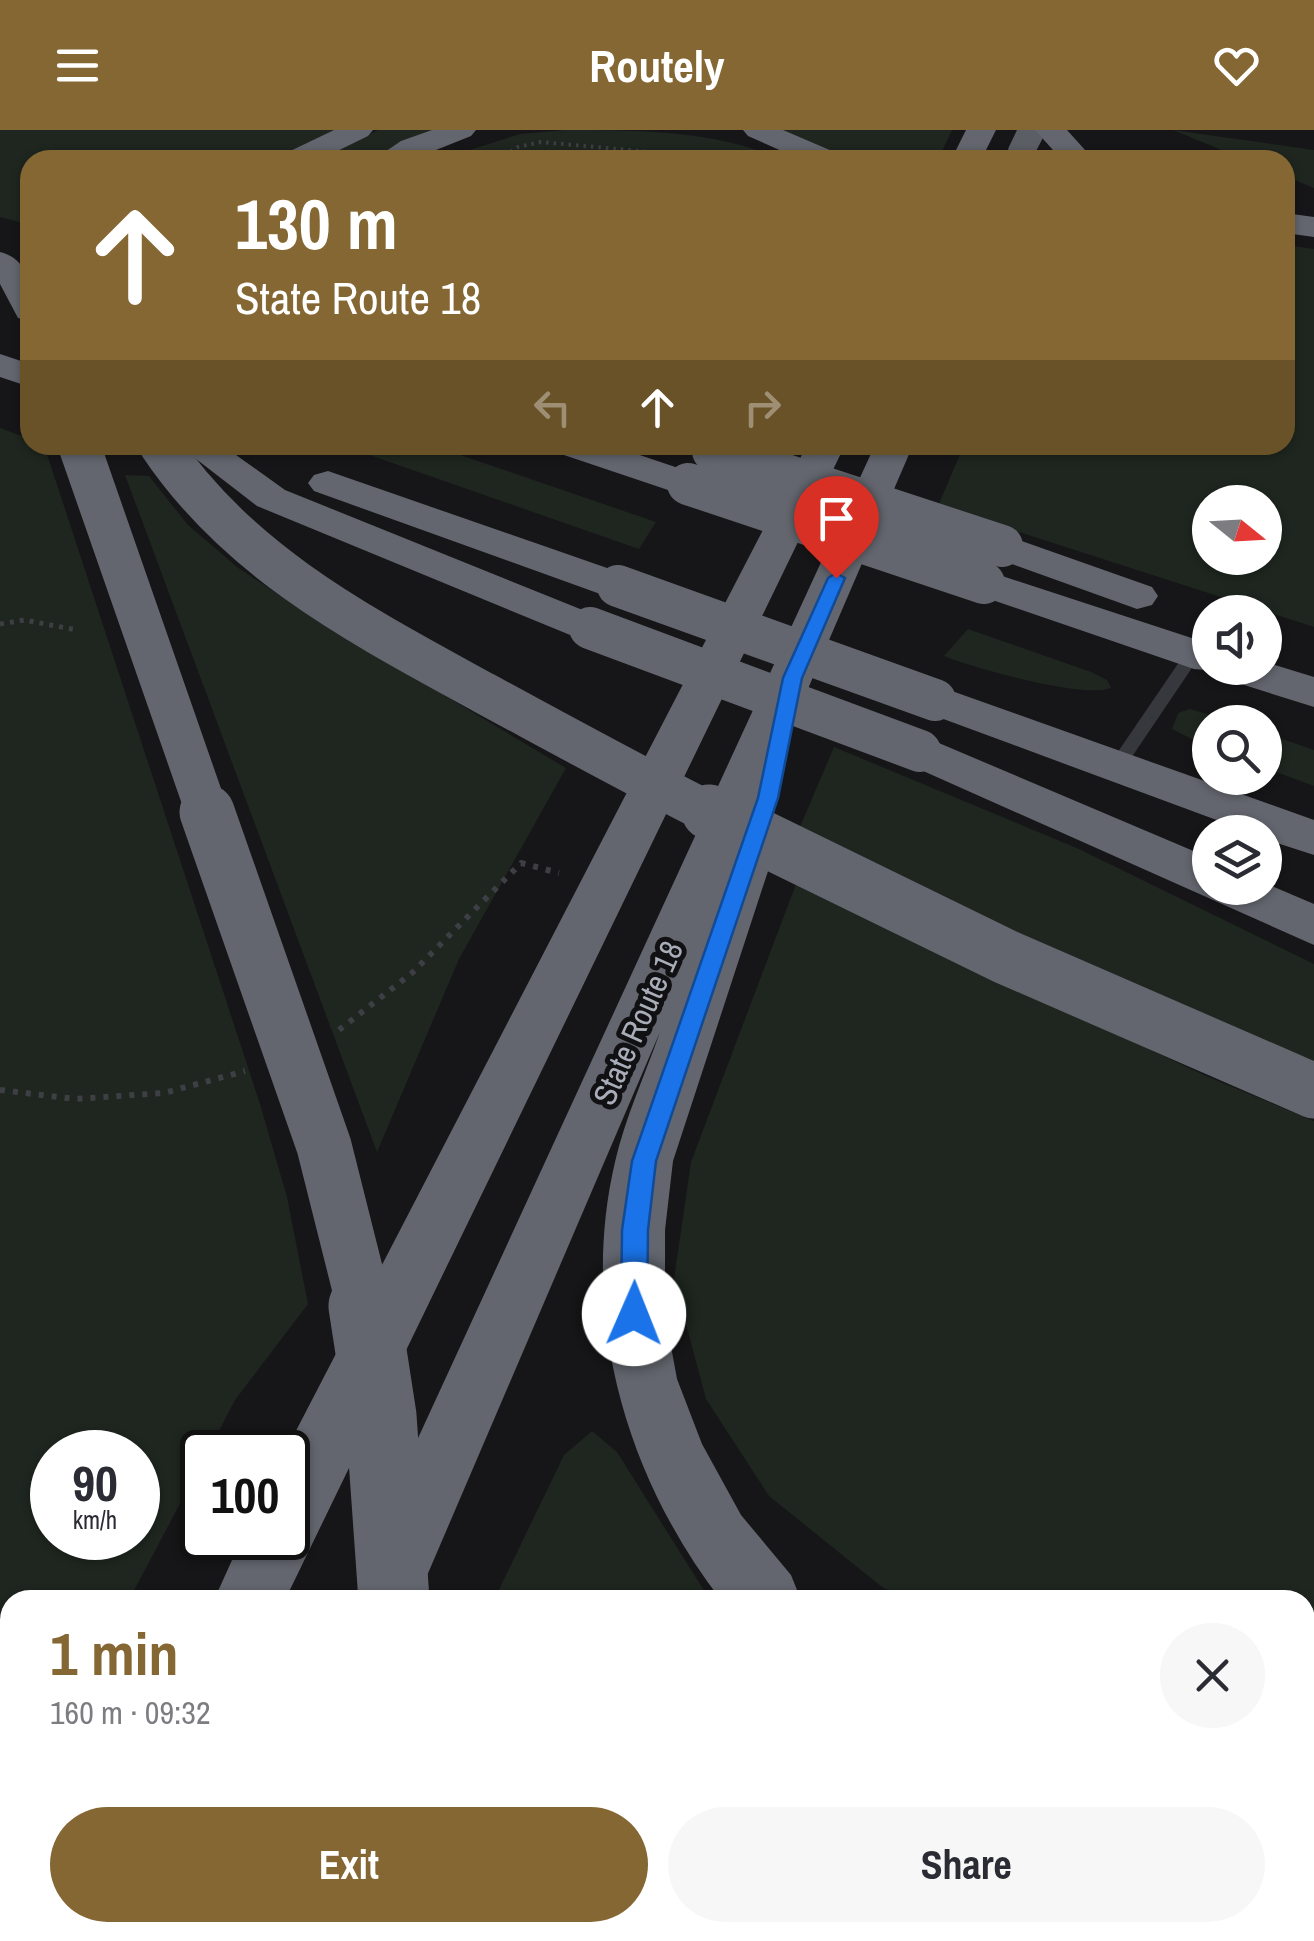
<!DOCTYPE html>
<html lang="en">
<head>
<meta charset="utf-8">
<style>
	:root { --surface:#fff; --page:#f7f7f7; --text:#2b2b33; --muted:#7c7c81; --accent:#856733 }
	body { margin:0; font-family:"Archivo Narrow",sans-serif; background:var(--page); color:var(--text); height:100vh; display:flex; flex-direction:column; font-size:38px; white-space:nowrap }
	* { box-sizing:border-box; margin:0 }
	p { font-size:32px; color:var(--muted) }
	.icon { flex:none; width:55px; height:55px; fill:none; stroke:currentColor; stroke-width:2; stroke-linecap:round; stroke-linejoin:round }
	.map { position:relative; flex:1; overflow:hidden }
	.drawer { position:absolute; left:0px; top:1460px; width:1315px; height:352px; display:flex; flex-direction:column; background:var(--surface); border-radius:30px 30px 0 0; box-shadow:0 2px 8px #0004 }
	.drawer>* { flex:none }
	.top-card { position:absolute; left:20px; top:20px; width:1275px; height:305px; border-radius:30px; box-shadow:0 2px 8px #0004; background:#856733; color:#fff; overflow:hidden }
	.needle { width:65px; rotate:108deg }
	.tools { position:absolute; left:1192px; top:355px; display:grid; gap:20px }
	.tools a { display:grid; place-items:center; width:90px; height:90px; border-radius:50%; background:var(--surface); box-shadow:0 2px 8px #0004; font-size:50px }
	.speed { position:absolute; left:30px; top:1300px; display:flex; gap:20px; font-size:50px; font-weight:700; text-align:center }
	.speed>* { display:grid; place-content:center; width:130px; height:130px; border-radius:50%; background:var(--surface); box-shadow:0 2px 8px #0004; line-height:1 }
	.speed small { font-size:25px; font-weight:400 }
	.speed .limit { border:5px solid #111; border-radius:15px; background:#fff; color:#111 }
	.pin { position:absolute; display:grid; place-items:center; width:85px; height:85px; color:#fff; margin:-102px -42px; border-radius:50% 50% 50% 0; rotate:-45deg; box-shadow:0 0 10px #0007 }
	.pin .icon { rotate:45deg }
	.me { position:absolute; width:110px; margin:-55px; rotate:1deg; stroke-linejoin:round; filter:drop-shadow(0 0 8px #0008) }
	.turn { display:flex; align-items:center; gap:35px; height:210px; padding:0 50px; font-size:45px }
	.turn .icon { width:130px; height:130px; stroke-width:2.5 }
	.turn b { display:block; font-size:70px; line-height:85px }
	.lanes { display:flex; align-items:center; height:95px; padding:0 50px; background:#0003; justify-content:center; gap:50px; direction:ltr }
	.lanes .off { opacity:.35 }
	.round { display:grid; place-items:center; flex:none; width:105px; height:105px; border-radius:52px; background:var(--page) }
	.headline { display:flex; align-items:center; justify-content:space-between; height:170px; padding:0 50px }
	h1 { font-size:60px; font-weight:800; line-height:75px; color:var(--accent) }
	.action { display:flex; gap:20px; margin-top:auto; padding:20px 50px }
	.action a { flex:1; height:115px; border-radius:60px; background:var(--accent); color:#fff; font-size:40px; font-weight:800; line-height:115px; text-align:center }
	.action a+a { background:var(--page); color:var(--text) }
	header { display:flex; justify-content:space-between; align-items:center; height:130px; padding:0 50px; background:var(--accent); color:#fff; font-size:45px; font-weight:800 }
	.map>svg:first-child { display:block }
	.green { fill:#1e261f; fill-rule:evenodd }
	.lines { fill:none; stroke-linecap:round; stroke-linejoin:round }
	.path-far2 { stroke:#3d3f44; stroke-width:4; stroke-dasharray:2.5 5; stroke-linecap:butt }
	.path-far1 { stroke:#3d3f44; stroke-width:5; stroke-dasharray:4 6; stroke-linecap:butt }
	.path { stroke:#3d3f44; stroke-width:6; stroke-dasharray:5 8; stroke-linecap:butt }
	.service { fill:#37383d; fill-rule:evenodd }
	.trunk { fill:#5b5e65; fill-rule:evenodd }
	.motorway { fill:#63666e; fill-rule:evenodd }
	.motorway-bridge-far2 { stroke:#63666e; stroke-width:42 }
	.motorway-bridge-far1 { stroke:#63666e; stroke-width:55 }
	.motorway-bridge { stroke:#63666e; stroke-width:71 }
	.route { fill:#1a73e8; stroke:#114b97; stroke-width:2.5 }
	.labels { text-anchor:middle; stroke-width:10; stroke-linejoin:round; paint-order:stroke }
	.street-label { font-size:32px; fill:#a8adb8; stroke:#111113 }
</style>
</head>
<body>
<header><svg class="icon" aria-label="menu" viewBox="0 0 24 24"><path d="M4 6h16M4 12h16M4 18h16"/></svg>Routely<svg class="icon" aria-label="heart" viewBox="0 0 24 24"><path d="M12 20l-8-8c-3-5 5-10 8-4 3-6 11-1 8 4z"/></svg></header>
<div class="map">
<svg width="1314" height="1811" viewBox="0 0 1314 1811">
	<rect width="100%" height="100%" fill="#161618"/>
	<g class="green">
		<path d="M0,0h334l-61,30h-243v65l-30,-8z"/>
		<path d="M378,0h57l-69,30h-50z"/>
		<path d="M565,0c75,0 149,0 218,30h-345l82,-26z"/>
		<path d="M781,0h171l-14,30h-98z"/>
		<path d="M1173,0l141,20v38l-29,-12v-16h-39z"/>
		<path d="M1285,115l29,4v378l-376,-121 26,-61h321zM1210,372h55v56h-55z"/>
		<path d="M0,298l30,11v6h14l216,659 27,93 21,107 -73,96 -27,52h-6v10l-73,138h-119v224l-10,19zM52,1322h86v86h-86z"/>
		<path d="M341,315h90l225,77 -17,27z"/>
		<path d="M125,345l24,1 39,49 49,42 66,44 263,157 -107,191 -82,193z"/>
		<path d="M968,499l123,43 16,8 4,8c-26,11 -138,-20 -167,-32z"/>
		<path d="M1190,579l44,13h-24v26l-38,-19 6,-16z"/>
		<path d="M1265,603l49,17v36l-49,-18z"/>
		<path d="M834,617l245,102 235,115v100l-517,-230z"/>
		<path d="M796,754l408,191 110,46v592l-9,-1v-112h-396l-27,-13 -113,-91 -63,-97 -32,-120 17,-117z"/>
		<path d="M592,1301l25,21 93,148h-216l70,-145z"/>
		<path d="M1305,1773h9v38h-865l1,-9h855z"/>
	</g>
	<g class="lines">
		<path class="path-far2" d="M498,30l20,-13 23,-5 195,18"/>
		<path class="path-far1" d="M0,494l24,-4 53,10"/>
		<g class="path">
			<path d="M339,900l73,-57 109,-110 38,10"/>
			<path d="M0,960l75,9 89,-6 81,-22"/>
		</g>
		<path class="service" d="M1194,518l8,5 -79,117h-12l-3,-4 3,-4 77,-113z"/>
		<path class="trunk" d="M1017,0h30l-13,25h-22l-4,-6z"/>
		<g class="motorway">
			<path d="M334,0h39l-5,6 -49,24h-39l4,-6z"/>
			<path d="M432,0h44l-5,6 -60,24h-38l28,-19z"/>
			<path d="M743,0h40l56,24 4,6h-41l-54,-24z"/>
			<path d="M966,0h30l-15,30h-30z"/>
			<path d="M1035,0h32l27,30h-32z"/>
			<path d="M1285,83l29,4v20l-29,-4z"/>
			<path d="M0,122c34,9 30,41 30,69l-12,-3 -18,-34z"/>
			<path d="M0,224l30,10v23l-30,-10z"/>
			<path d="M178,315h44l63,45 320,129 7,9 -7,9 -15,4 -15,-4 -318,-131z"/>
			<path d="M553,315h57l92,31 6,8 -6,8 -14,4 -14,-4 -116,-39z"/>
			<path d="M807,315h38l-560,1155h-71l28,-62h46l-3,-86z"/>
			<path d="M875,315h38l-174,404 24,3 7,13 -97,296 -8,69v84l12,65 25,65 39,71 50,60 10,25h-80c-95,-123 -142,-284 -106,-438 10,-44 30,-87 45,-130l-243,567h-50l-10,-25 10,-25z"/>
			<path d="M328,341l305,106 6,9 -6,9 -15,4 -15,-4 -289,-104 -6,-8 6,-8z"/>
			<path d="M1002,404l150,53 6,9 -6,9 -15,4 -150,-54 -6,-9 6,-9z"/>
			<path d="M984,440l226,74v24h55v-6l49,15v30l-92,-29 -4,-7 -24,-2 -225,-77 -6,-9 6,-9z"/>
			<path d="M935,555l379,135v35l-49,-16v-7h-16l-330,-122 -7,-10 7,-10z"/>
			<path d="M920,605l290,123v30h55v-5l49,21v41l-411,-183 -7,-11 7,-11z"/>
			<rect x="1305" y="1672" width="9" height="78"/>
			<path d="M52,1802h81l-4,9h-80z"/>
			<path d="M190,1802h81l-4,9h-80z"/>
			<path d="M343,1802h80l-1,9h-80z"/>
		</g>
		<g class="motorway-bridge-far2">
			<path d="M79,315l129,370"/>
			<path d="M160,315c79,118 202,181 324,248 76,41 152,83 230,122"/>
			<path d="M713,321l289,95"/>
			<path d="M688,354l296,99"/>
			<path d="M618,456l317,114"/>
			<path d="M590,498l330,123"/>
		</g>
		<g class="motorway-bridge-far1">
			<path d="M207,682l117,334 41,163"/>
			<path d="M709,682l297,145 308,134"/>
		</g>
		<path class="motorway-bridge" d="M364,1176l17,110 13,184"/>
	</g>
	<path class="route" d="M836,443l9,5 -43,100 -24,120 -122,363 -8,69 -1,84 -4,8 -9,4 -9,-4 -4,-8 1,-84 10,-69 126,-363 25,-120 45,-100z"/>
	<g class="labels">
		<g class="street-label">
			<text transform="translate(638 893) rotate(-66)" y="11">State Route 18</text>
		</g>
	</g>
</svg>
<div class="tools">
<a><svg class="needle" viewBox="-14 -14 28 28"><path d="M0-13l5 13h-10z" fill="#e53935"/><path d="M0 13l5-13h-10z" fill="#7c7c81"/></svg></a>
<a><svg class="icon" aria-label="sound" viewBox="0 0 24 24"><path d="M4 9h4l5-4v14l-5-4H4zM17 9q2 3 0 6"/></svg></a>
<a><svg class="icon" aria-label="search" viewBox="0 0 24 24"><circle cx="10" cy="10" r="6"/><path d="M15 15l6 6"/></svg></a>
<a><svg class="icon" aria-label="layers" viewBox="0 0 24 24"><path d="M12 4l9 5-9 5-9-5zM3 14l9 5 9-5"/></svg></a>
</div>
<div class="speed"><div>90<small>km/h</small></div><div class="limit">100</div></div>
<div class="pin" style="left:836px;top:448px;background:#d93025"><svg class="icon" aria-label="arrive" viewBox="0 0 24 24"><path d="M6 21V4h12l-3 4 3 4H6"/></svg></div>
<svg class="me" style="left:634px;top:1184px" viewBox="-20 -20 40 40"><circle r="19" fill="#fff"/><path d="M0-13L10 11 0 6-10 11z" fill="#1a73e8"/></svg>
<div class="top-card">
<div class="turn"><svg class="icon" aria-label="ahead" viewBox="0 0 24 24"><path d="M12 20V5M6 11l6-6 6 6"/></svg><div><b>130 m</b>State Route 18</div></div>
<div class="lanes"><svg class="icon off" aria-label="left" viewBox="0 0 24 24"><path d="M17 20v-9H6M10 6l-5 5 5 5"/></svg><svg class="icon" aria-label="ahead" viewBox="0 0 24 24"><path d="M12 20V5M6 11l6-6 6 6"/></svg><svg class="icon off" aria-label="right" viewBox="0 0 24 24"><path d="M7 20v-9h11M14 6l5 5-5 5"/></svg></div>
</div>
<section class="drawer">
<div class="headline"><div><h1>1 min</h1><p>160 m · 09:32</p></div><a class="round"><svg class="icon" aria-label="close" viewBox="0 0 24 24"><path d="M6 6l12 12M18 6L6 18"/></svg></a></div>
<div class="action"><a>Exit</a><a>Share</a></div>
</section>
</div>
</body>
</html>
